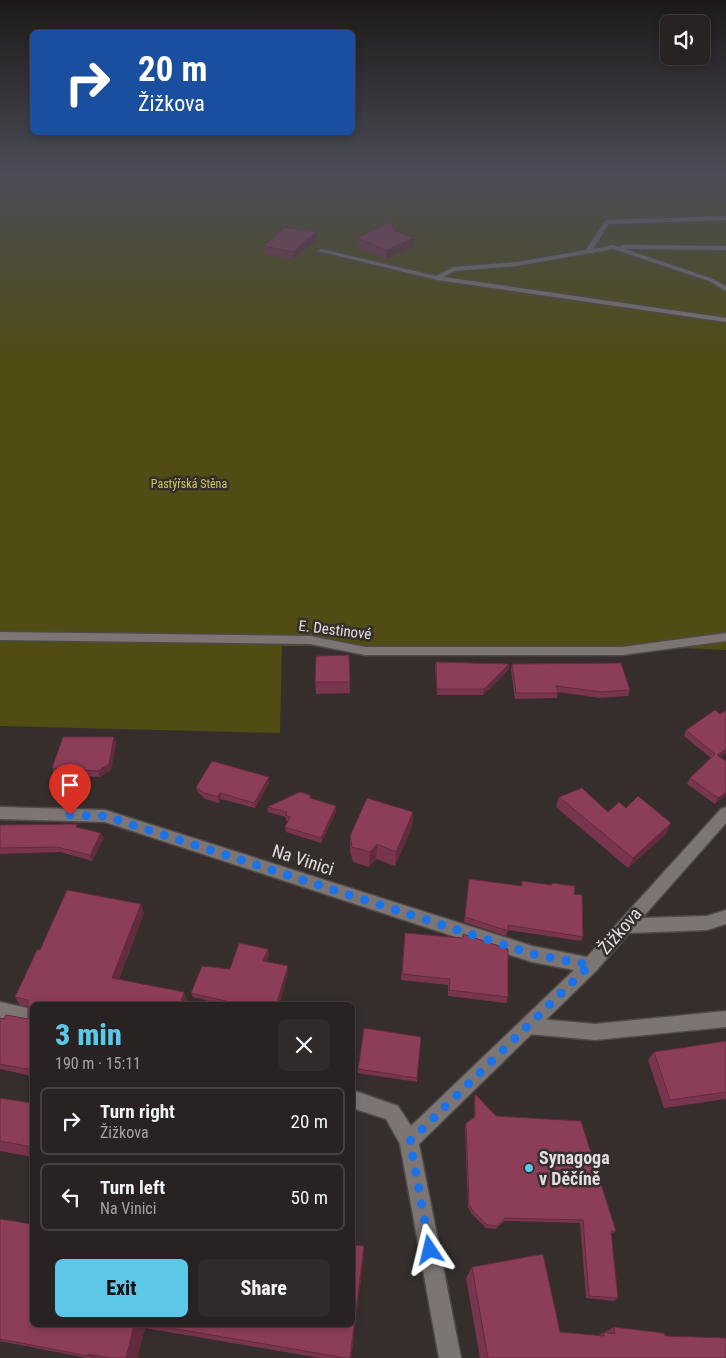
<!DOCTYPE html>
<html lang="en">
<head>
<meta charset="utf-8">
<style>
	:root { --surface:#282222; --page:#302a2a; --text:#f1f3f6; --muted:#a5a4a5; --line:#443f40; --accent:#5cc7e7 }
	body { margin:0; font-family:"Roboto Condensed",sans-serif; background:var(--page); color:var(--text); height:100vh; display:flex; flex-direction:column; font-size:19px; white-space:nowrap }
	* { box-sizing:border-box; margin:0 }
	p { font-size:16px; color:var(--muted) }
	.icon { flex:none; width:28px; height:28px; fill:none; stroke:currentColor; stroke-width:2; stroke-linecap:round; stroke-linejoin:round }
	.map { position:relative; flex:1; overflow:hidden }
	.side { position:absolute; left:30px; top:1002px; width:325px; height:325px; display:flex; flex-direction:column; background:var(--surface); border-radius:8px; box-shadow:0 2px 8px #0003,0 0 0 1px var(--line) }
	.side>* { flex:none }
	.hud { position:absolute; left:30px; top:30px; width:325px; height:105px; border-radius:8px; box-shadow:0 2px 8px #0003,0 0 0 1px var(--line); background:#1a4fa0; color:#fff; overflow:hidden }
	.buttons { position:absolute; left:660px; top:15px; display:grid; gap:10px }
	.buttons a { display:grid; place-items:center; width:50px; height:50px; border-radius:8px; background:var(--surface); box-shadow:0 2px 8px #0003,0 0 0 1px var(--line); font-size:25px }
	.pin { position:absolute; display:grid; place-items:center; width:42px; height:42px; color:#fff; margin:-51px -21px; border-radius:50% 50% 50% 0; rotate:-45deg; box-shadow:0 0 5px #0007 }
	.pin .icon { rotate:45deg }
	.me { position:absolute; width:55px; margin:-28px; rotate:350deg; stroke-linejoin:round; filter:drop-shadow(0 0 4px #0008) }
	.turn { display:flex; align-items:center; gap:18px; height:105px; padding:0 25px; font-size:22px }
	.turn .icon { width:65px; height:65px; stroke-width:2.5 }
	.turn b { display:block; font-size:35px; line-height:42px }
	.round { display:grid; place-items:center; flex:none; width:52px; height:52px; border-radius:8px; background:var(--page) }
	.summary { display:flex; align-items:center; justify-content:space-between; height:85px; padding:0 25px }
	h1 { font-size:30px; font-weight:800; line-height:38px; color:var(--accent) }
	.cta { display:flex; gap:10px; margin-top:auto; padding:10px 25px }
	.cta a { flex:1; height:58px; border-radius:8px; background:var(--accent); color:#111; font-size:20px; font-weight:800; line-height:58px; text-align:center }
	.cta a+a { background:var(--page); color:var(--text) }
	ul { padding:0; list-style:none }
	li { display:flex; align-items:center; gap:15px; height:68px; margin:0 10px 8px; padding:0 15px; border:2px solid var(--line); border-radius:8px }
	li div { flex:1 }
	li b { display:block; font-size:19px }
	li em { font-style:normal }
	.map>svg:first-child { display:block }
	.green { fill:#504c13 }
	.lines { fill:none; stroke-linecap:round; stroke-linejoin:round }
	.lane-casing { stroke:#4f4a49; stroke-width:3 }
	.street-casing { stroke:#4f4a49; stroke-width:3 }
	.lane { fill:#7c7573; fill-rule:evenodd }
	.street { fill:#7c7573; fill-rule:evenodd }
	.wall { fill:#78354d }
	.shaded-wall { fill:#622b3e }
	.building { fill:#8c3e59; stroke:#622b3e }
	.route { stroke:#1a73e8; stroke-width:9; stroke-dasharray:0 16.2 }
	.poi-dot { fill:#5cc7e7; stroke:#352e2d; stroke-width:2 }
	.labels { text-anchor:middle; stroke-width:5; stroke-linejoin:round; paint-order:stroke }
	.far-park-label { font-size:12px; fill:#d2c951; stroke:#352e2d }
	.street-label { font-size:15px; fill:#e2dedd; stroke:#352e2d }
	.near-street-label { font-size:18px; fill:#e2dedd; stroke:#352e2d }
	.near-poi-label { font-size:18px; font-weight:bold; fill:#e2dedd; stroke:#352e2d; text-anchor:start }
</style>
</head>
<body>
<div class="map">
<svg width="726" height="1358" viewBox="0 0 726 1358">
	<rect width="100%" height="100%" fill="#352e2d"/>
	<path class="green" d="M0,175h726v475l-89,-4h-355l-2,87 -280,-7z"/>
	<g class="lines">
		<defs>
			<g id="lane">
				<path d="M726,216v4l-117,4 -16,25 20,-4 6,2 3,-2 104,1v4l-101,-1 88,30 13,7v5l-17,-10 -96,-32 -96,17 -63,5 -10,6 282,41v4l-289,-42 -119,-29 3,-2 115,27 17,-9 64,-5 69,-12 19,-29 2,-1z"/>
				<path d="M0,632l310,4 55,11h257l104,-14v8l-104,14h-257l-55,-11 -310,-4z"/>
				<path d="M726,1011v16l-131,13 -67,-6 -5,-3 -3,-5 3,-5 5,-3 67,6z"/>
			</g>
			<g id="street">
				<path d="M0,807l105,3 427,136 55,11 134,-148 5,-2v16l-84,95 65,-2 19,-6v14l-19,6 -78,3 -33,38 -177,173 42,214h-22l-39,-214 -14,-25 -34,-11v-18l46,16 13,20 163,-156 -42,-8 -427,-140 -105,-3z"/>
				<path d="M0,1002l32,7v16l-32,-7z"/>
			</g>
		</defs>
		<use href="#lane" class="lane-casing"/>
		<use href="#street" class="street-casing"/>
		<use href="#lane" class="lane"/>
		<use href="#street" class="street"/>
	</g>
	<g class="wall">
		<path d="M317,231v8l-24,20 -28,-5 -1,-8z"/>
		<path d="M357,238h57v9l-28,12 -29,-12z"/>
		<path d="M349,655l1,38 -34,1 -1,-12z"/>
		<path d="M436,662l73,2 -1,6 -25,25h-46l-2,-27z"/>
		<path d="M512,664l118,26 -2,6 -28,2 -42,-6 -1,6 -42,1 -4,-29z"/>
		<path d="M726,710v43l-6,4 6,38 -11,9 -28,-20 3,-6 21,-20 -27,-22 2,-6 34,-16z"/>
		<path d="M116,742l-5,28 -11,7 -46,-3 -2,-6z"/>
		<path d="M269,777v6l-14,25 -34,-9 -2,4 -14,-4 -7,-7 -2,-5z"/>
		<path d="M559,797l49,15 18,-4 40,26 -38,34 -72,-61z"/>
		<path d="M310,798l26,8v5l-15,32 -35,-11 -1,-5 3,-6h-2v-4l-18,-5 -1,-5z"/>
		<path d="M413,812l-1,15 -17,39 -19,-7 -7,8 -16,-5 -3,-11v-15z"/>
		<path d="M0,825l78,3 26,10 -12,23 -32,-9 -60,2z"/>
		<path d="M469,879l52,7 1,-5 29,4 1,-2 22,11 9,43 -2,4 -73,-11 -2,6 -42,-14z"/>
		<path d="M144,913l-25,66 68,21 -155,5v71l-32,-7v-51l28,1v-13l-8,-1 -5,-8 25,-47z"/>
		<path d="M405,933l103,64 -2,6 -58,-7v-11l-47,-5z"/>
		<path d="M268,949l1,5 -3,7 22,5v5l-9,34h-53l-33,-8 -2,-4 39,-24z"/>
		<path d="M421,1037l-4,45 -59,-9v-4z"/>
		<path d="M726,1041v58l-62,9 -16,-48 6,-8z"/>
		<path d="M475,1094l21,22 120,115 -5,3 7,64 -4,3 -28,-3 -6,-75 -76,-2 -8,8 -10,-1 -15,-15 -3,-6 -3,-80 1,-4 8,-5v-20z"/>
		<path d="M0,1098l32,5v54l-32,-6z"/>
		<path d="M0,1219l32,106h320l4,-97 -1,17 9,9 -13,104h-31l-175,-30 -8,30h-50l-87,-17z"/>
		<path d="M472,1267l88,65 37,4 17,-9 51,9 61,22h-246l-14,-80z"/>
	</g>
	<g class="shaded-wall">
		<path d="M317,231v8l-24,20v-7z"/>
		<path d="M414,238v9l-28,12v-9z"/>
		<path d="M509,664l-1,6 -25,25 1,-6z"/>
		<path d="M114,737l2,5 -5,28 -11,7 -2,-6z"/>
		<path d="M726,749v4l-11,7 2,-5z"/>
		<path d="M269,777v6l-14,25 -1,-5z"/>
		<path d="M726,792v3l-11,9 3,-6z"/>
		<path d="M220,793l1,6 -2,4 -1,-6z"/>
		<path d="M336,806v5l-15,32v-5z"/>
		<path d="M413,812l-1,15 -17,39 1,-14z"/>
		<path d="M671,823l-5,11 -38,34 5,-10z"/>
		<path d="M101,833l3,5 -12,23 -2,-6z"/>
		<path d="M377,844l-1,15 -7,8 1,-15z"/>
		<path d="M141,904l3,9 -28,73 -4,-8z"/>
		<path d="M268,949l1,5 -5,11 -1,-4z"/>
		<path d="M288,966v5l-9,34h-3z"/>
		<path d="M184,992l3,8 -1,5h-6z"/>
		<path d="M356,1228v9l-2,17v-9z"/>
		<path d="M364,1246v8l-13,104h-1z"/>
		<path d="M134,1325h6l5,3 -8,30h-11z"/>
		<path d="M88,1354l11,4h-6l-5,-2z"/>
	</g>
	<g class="building">
		<path d="M391,221l3,9 20,8 -28,12 -29,-12z"/>
		<path d="M284,227l33,4 -24,21 -29,-6z"/>
		<path d="M349,655l1,27h-35l1,-26z"/>
		<path d="M436,662l73,2 -25,25h-47z"/>
		<path d="M621,663l9,27 -29,2 -45,-6 2,7h-42l-4,-29z"/>
		<path d="M715,710l5,4 6,-4v39l-9,6 9,6v31l-8,6 -28,-20 25,-24 -29,-24z"/>
		<path d="M63,737h51l-5,27 -11,7 -46,-3z"/>
		<path d="M212,761l57,16 -15,26 -34,-10 -2,4 -14,-4 -8,-6z"/>
		<path d="M582,788l26,24 11,-10 7,6 12,-12 33,27 -38,35 -74,-61z"/>
		<path d="M300,792l10,3v3l26,8 -15,32 -36,-11 5,-10 -4,-2 1,-3 -20,-5z"/>
		<path d="M367,798l46,14 -17,40 -19,-8 -7,8 -18,-5 -2,-11z"/>
		<path d="M77,824l-1,3 25,6 -11,22 -33,-8 -57,1v-23z"/>
		<path d="M469,879l53,7v-5l30,4v-2l23,3 -1,8 8,1 1,42 -75,-12v6l-43,-14z"/>
		<path d="M67,890l74,14 -29,74 72,14 -4,13h-148v65l-32,-6v-46l4,1 2,-4 22,4v-19l-13,-3 22,-47h3z"/>
		<path d="M405,933l58,5v-4l45,15v48l-59,-7 1,-11 -48,-5z"/>
		<path d="M239,943l29,6 -5,12 25,5 -12,39h-33l-52,-12 11,-27 28,3z"/>
		<path d="M364,1028l57,9 -4,41 -59,-9z"/>
		<path d="M726,1041v51l-56,8 -16,-48z"/>
		<path d="M475,1094l21,22 85,5 35,110h-5l7,67 -29,-2 -6,-76 -78,-2 -8,8 -10,-1 -15,-15 -3,-6 -3,-81 9,-6z"/>
		<path d="M0,1098l32,5v44l-32,-6z"/>
		<path d="M0,1219l32,5v101h102l-8,33h-15l-23,-4v2l-88,-17z"/>
		<path d="M352,1228h4l-2,17 10,1 -14,112h-4l-193,-33h199z"/>
		<path d="M543,1254l17,78 44,4v-4l11,2 -1,-7 50,6 1,3 61,2v20h-238l-16,-91z"/>
	</g>
	<linearGradient id="sky" x2="0" y2="1"><stop stop-color="#1d1919"/><stop offset="0.48" stop-color="#4b4c57"/><stop offset="1" stop-color="#4b4c57" stop-opacity="0"/></linearGradient>
	<rect width="726" height="365" fill="url(#sky)"/>
	<g class="lines">
		<path class="route" d="M70,815l35,1 427,138 58,11 -180,176 20,109"/>
	</g>
	<circle class="poi-dot" cx="529" cy="1168" r="5"/>
	<g class="labels">
		<g class="far-park-label">
			<text x="189" y="488">Pastýřská Stěna</text>
		</g>
		<g class="street-label">
			<text transform="translate(335 630) rotate(7)" y="5">E. Destinové</text>
		</g>
		<g class="near-street-label">
			<text transform="translate(303 860) rotate(18)" y="6">Na Vinici</text>
			<text transform="translate(620 931) rotate(-49)" y="6">Žižkova</text>
		</g>
		<g class="near-poi-label">
			<text x="539" y="1164">Synagoga<tspan x="539" dy="21">v Děčíně</tspan></text>
		</g>
	</g>
</svg>
<div class="buttons">
<a><svg class="icon" aria-label="sound" viewBox="0 0 24 24"><path d="M4 9h4l5-4v14l-5-4H4zM17 9q2 3 0 6"/></svg></a>
</div>
<div class="pin" style="left:70px;top:815px;background:#d93025"><svg class="icon" aria-label="arrive" viewBox="0 0 24 24"><path d="M6 21V4h12l-3 4 3 4H6"/></svg></div>
<svg class="me" style="left:430px;top:1250px" viewBox="-20 -20 40 40"><path d="M0-17L14 15 0 8-14 15z" fill="#1a73e8" stroke="#fff" stroke-width="4"/></svg>
<div class="hud">
<div class="turn"><svg class="icon" aria-label="right" viewBox="0 0 24 24"><path d="M7 20v-9h11M14 6l5 5-5 5"/></svg><div><b>20 m</b>Žižkova</div></div>
</div>
<section class="side">
<div class="summary"><div><h1>3 min</h1><p>190 m · 15:11</p></div><a class="round"><svg class="icon" aria-label="close" viewBox="0 0 24 24"><path d="M6 6l12 12M18 6L6 18"/></svg></a></div>
<ul>
<li><svg class="icon" aria-label="right" viewBox="0 0 24 24"><path d="M7 20v-9h11M14 6l5 5-5 5"/></svg><div><b>Turn right</b><p>Žižkova</p></div><em>20 m</em></li>
<li><svg class="icon" aria-label="left" viewBox="0 0 24 24"><path d="M17 20v-9H6M10 6l-5 5 5 5"/></svg><div><b>Turn left</b><p>Na Vinici</p></div><em>50 m</em></li>
</ul>
<div class="cta"><a>Exit</a><a>Share</a></div>
</section>
</div>
</body>
</html>
